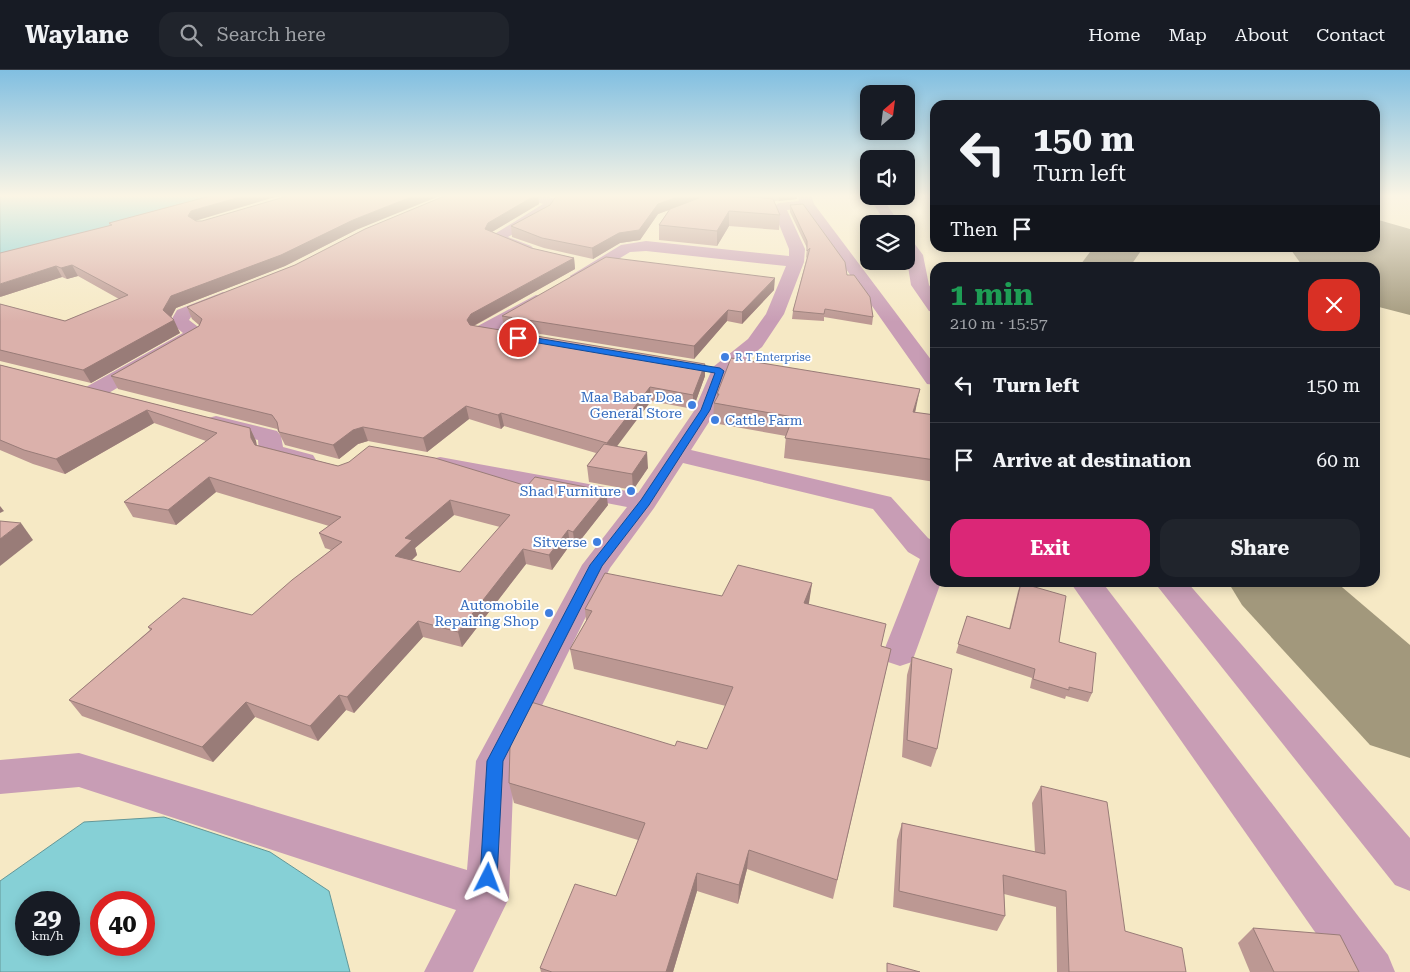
<!DOCTYPE html>
<html lang="en">
<head>
<meta charset="utf-8">
<style>
	:root { --surface:#171b24; --page:#20242c; --text:#f1f3f6; --muted:#9ea1a6; --line:#363941; --accent:#db2777 }
	body { margin:0; font-family:"Roboto Serif",serif; background:var(--page); color:var(--text); height:100vh; display:flex; flex-direction:column; font-size:19px; white-space:nowrap }
	* { box-sizing:border-box; margin:0 }
	p { font-size:16px; color:var(--muted) }
	.icon { flex:none; width:28px; height:28px; fill:none; stroke:currentColor; stroke-width:2; stroke-linecap:round; stroke-linejoin:round }
	.map { position:relative; flex:1; overflow:hidden }
	.panel { position:absolute; left:930px; top:192px; width:450px; height:325px; display:flex; flex-direction:column; background:var(--surface); border-radius:15px; box-shadow:0 2px 12px #0003 }
	.panel>* { flex:none }
	.hud { position:absolute; left:930px; top:30px; width:450px; height:152px; border-radius:15px; box-shadow:0 2px 12px #0003; background:#171b24; color:var(--text); overflow:hidden }
	.needle { width:32px; rotate:28deg }
	.buttons { position:absolute; left:860px; top:15px; display:grid; gap:10px }
	.buttons a { display:grid; place-items:center; width:55px; height:55px; border-radius:10px; background:var(--surface); box-shadow:0 2px 12px #0003; font-size:25px }
	.speed { position:absolute; left:15px; top:821px; display:flex; gap:10px; font-size:25px; font-weight:700; text-align:center }
	.speed>* { display:grid; place-content:center; width:65px; height:65px; border-radius:50%; background:var(--surface); box-shadow:0 2px 12px #0003; line-height:1 }
	.speed small { font-size:12px; font-weight:400 }
	.speed .limit { border:8px solid #d22; background:#fff; color:#111 }
	.pin { position:absolute; display:grid; place-items:center; width:42px; height:42px; color:#fff; margin:-21px; border:2px solid #fff; border-radius:50%; box-shadow:0 1px 5px #0007 }
	.me { position:absolute; width:55px; margin:-28px; rotate:3deg; stroke-linejoin:round; filter:drop-shadow(0 0 4px #0008) }
	.turn { display:flex; align-items:center; gap:18px; height:105px; padding:0 20px; font-size:22px }
	.turn .icon { width:65px; height:65px; stroke-width:2.5 }
	.turn b { display:block; font-size:35px; line-height:42px }
	.then { display:flex; align-items:center; height:48px; padding:0 20px; background:#0003; gap:10px; font-size:19px }
	.round { display:grid; place-items:center; flex:none; width:52px; height:52px; border-radius:15px; background:var(--page) }
	.head { display:flex; align-items:center; justify-content:space-between; height:85px; padding:0 20px }
	h1 { font-size:30px; font-weight:700; line-height:38px; color:#1e9e55 }
	.primary-button { display:flex; gap:10px; margin-top:auto; padding:10px 20px }
	.primary-button a { flex:1; height:58px; border-radius:15px; background:var(--accent); color:#fff; font-size:20px; font-weight:700; line-height:58px; text-align:center }
	.primary-button a+a { background:var(--page); color:var(--text) }
	ul { padding:0; list-style:none }
	li { display:flex; align-items:center; gap:15px; height:75px; padding:0 20px; border-top:1px solid var(--line) }
	li div { flex:1 }
	li b { display:block; font-size:19px }
	li em { font-style:normal }
	header { display:flex; align-items:center; gap:30px; box-sizing:border-box; height:70px; padding:0 25px; background:var(--surface); border-bottom:1px solid var(--line) }
	header strong { font-size:24px }
	nav { display:flex; gap:28px; margin-inline-start:auto; font-size:18px }
	.search { width:350px; height:45px; background:var(--page); display:flex; align-items:center; gap:12px; box-sizing:border-box; padding:0 18px; border-radius:15px; color:var(--muted); font-size:19px }
	.map>svg:first-child { display:block }
	.water { fill:#86d0d6; stroke:#649798; fill-rule:evenodd }
	.lines { fill:none; stroke-linecap:round; stroke-linejoin:round }
	.taxiway { fill:#a2987c; fill-rule:evenodd }
	.runway { fill:#a2987c; fill-rule:evenodd }
	.minor { fill:#c89db5; fill-rule:evenodd }
	.wall { fill:#bc9893; fill-rule:evenodd }
	.shaded-wall { fill:#997c78 }
	.building { fill:#dbb1ab; stroke:#997c78; fill-rule:evenodd }
	.route { fill:#1a73e8; stroke:#114b97 }
	.shop-dot { fill:#3f7fe0; stroke:#fff; stroke-width:2 }
	.labels { text-anchor:middle; stroke-width:4; stroke-linejoin:round; paint-order:stroke }
	.far-shop-label { font-size:11px; fill:#366cbe; stroke:#fff; text-anchor:start }
	.shop-label { font-size:14px; fill:#366cbe; stroke:#fff; text-anchor:end }
</style>
</head>
<body>
<header>
<strong>Waylane</strong>
<div class="search"><svg class="icon" aria-label="search" viewBox="0 0 24 24"><circle cx="10" cy="10" r="6"/><path d="M15 15l6 6"/></svg>Search here</div>
<nav><a>Home</a><a>Map</a><a>About</a><a>Contact</a></nav>
</header>
<div class="map">
<svg width="1410" height="902" viewBox="0 0 1410 902">
	<rect width="100%" height="100%" fill="#f6e9c5"/>
	<g class="water">
		<path d="M0,125h207l4,4 -211,61z"/>
		<path d="M164,747l106,35 59,39 21,81h-350v-91l84,-59zM26,832h43v43h-43zM101,832h43v43h-43z"/>
	</g>
	<g class="lines">
		<g class="taxiway">
			<path d="M1093,178h50l-14,20h-51z"/>
			<path d="M1228,512h108l74,63v113l-40,-13 -128,-140z"/>
		</g>
		<path class="runway" d="M1375,149l35,10v86l-35,-9v-38h-71l-13,-18 2,-2h82z"/>
		<g class="minor">
			<path d="M519,125h23l14,4 2,3 -8,11 -42,24 23,9 3,3 -3,3 -5,2 -35,-13 -3,-3 55,-34z"/>
			<path d="M798,125h13l3,9 121,161v20l-8,-1 -124,-176 -16,2 18,39 -1,13 -20,52 -22,33 -33,27 -13,37 -25,39 200,47 37,41 7,4v40h6l-29,80 -12,4 -12,-4 -5,-9 37,-94 -12,-7 -35,-43 -190,-46 -29,45 -44,60 -96,194 -5,136 -36,74h-49l32,-62 -377,-123 -79,7v-34l79,-7 388,117 9,-109 106,-196 45,-58 -187,-36 -9,-2 -3,-5 3,-5 9,-2 198,36 56,-82 19,-44 35,-28 18,-25 20,-48 -140,-15 -16,1 -46,28h-12l-2,-4 51,-31 25,-4 143,15v-7l-17,-42 7,-4 20,-2z"/>
			<path d="M868,125l13,1 19,28h-14z"/>
			<path d="M906,167l5,2 12,16 6,30 6,9v18l-6,-1 -18,-26 -5,-31z"/>
			<path d="M223,222l6,1 3,4 -3,4 -38,16 -2,3 17,13 -3,4 -101,60 -8,2 -8,-2 -3,-5 3,-5 97,-54 -13,-11 7,-12z"/>
			<path d="M536,225l6,1 3,4 -3,4 -42,25 16,3 3,4 -3,4c-13,3 -29,-1 -42,-4l-3,-4 3,-4z"/>
			<path d="M216,346l61,15 4,5 2,11 30,8 3,5 -3,5 -9,2 -42,-10 -3,-5 -1,-12 -50,-12 -4,-5 4,-5z"/>
			<path d="M1070,512h32l286,373 7,17h-52z"/>
			<path d="M1154,512h33l223,256v53l-15,-6z"/>
		</g>
	</g>
	<g class="wall">
		<path d="M447,125h91l1,9 -47,28 39,16 43,10 1,11 -101,57 231,50 -12,33 -42,-8 -35,45 32,22 -15,22 -44,-8 -2,-16 9,-13 -92,-27 -3,3 -32,-10 -42,33 -59,-11 -10,3 -19,15 -54,-14 -8,-16 -159,-40 -7,-13 88,-50v-1l-7,-6 -5,-12 108,-42z"/>
		<path d="M550,125h247v4l-23,2 6,14 -1,15 -50,-4 -12,20 -58,-6v-15l10,-15 -11,4 -18,26 -20,3 -27,16 -49,-11 -32,-11 -1,-11 39,-21 6,-8z"/>
		<path d="M790,135l57,70 26,42 -1,8 -48,-8v4l-32,-2 1,-8 14,-54 -1,1 1,-10 -17,-36z"/>
		<path d="M196,151l160,9 -71,36 -109,42 -5,10 9,15 -89,50 -91,-22v-57l65,17 54,-22 -41,-23 -11,3 -5,-2 -62,20 110,-71 -1,-3z"/>
		<path d="M774,220l-32,34 -15,-3 -33,38 -190,-31 -2,-12z"/>
		<path d="M0,295l250,63 6,13 1,4 81,21 189,20 81,19 -33,42 -5,-2 -18,25 -26,-6 -64,83 -39,-10 -69,76 -8,-3 -28,31 -63,-24 -42,45 -131,-46 -13,-16 81,-70 -2,-3 104,-12 79,-65 -6,-2 -6,-15 10,-7 -113,-34 -40,33 -43,-8 -9,-15 82,-61 -52,-18 -89,51 -32,-10 -33,-14zM454,445l46,12 -40,45 -48,-12 5,-5 -2,-7z"/>
		<path d="M717,324l199,14 -1,5 20,2v67l-151,-24 2,-22 -73,-13 1,-20 3,-5z"/>
		<path d="M812,513l-4,22 74,41 9,3 -58,250 -86,-30 -9,35 -41,-13 -24,81h-132l-1,-4 76,-72 22,-56 -124,-37 -5,-20 166,-37 32,3 19,-43 -152,-37 -4,-20 16,-28 -1,-12 137,-13z"/>
		<path d="M1021,513l71,110 -4,9 -22,-6 -1,3 -35,-11 2,-10 -76,-25 11,-37 42,13 9,-38z"/>
		<path d="M912,587l25,92 -6,18 -29,-10 5,-82z"/>
		<path d="M1041,716l84,145 61,41h-129l-1,-65 -52,-13 1,22 -8,15 -104,-24 4,-67 5,-17 133,29 -3,-49z"/>
		<path d="M1253,858l106,44h-109l-12,-29z"/>
	</g>
	<g class="shaded-wall">
		<path d="M247,125h35l-87,26 -7,-5 3,-5z"/>
		<path d="M416,125h26l-86,35 -71,36 -109,42 -8,14 -5,-12 8,-14 182,-76z"/>
		<path d="M536,125h2l1,9 -49,29 -5,-4 3,-6z"/>
		<path d="M683,125h20v2l-45,17 -18,26 -20,3 -27,16 -1,-11 66,-44z"/>
		<path d="M779,125h18v4l-18,2z"/>
		<path d="M729,141v15l-12,20v-15z"/>
		<path d="M574,188l1,11 -102,57 -4,6 -2,-12 4,-6z"/>
		<path d="M72,195l6,11 -11,3 -6,-11z"/>
		<path d="M56,196l6,11 -62,20v-13z"/>
		<path d="M775,208l-1,12 -32,34v-12z"/>
		<path d="M728,240l-1,11 -33,38v-13z"/>
		<path d="M174,250l6,13 -89,50 -8,-13z"/>
		<path d="M705,294v12l-12,33v-14z"/>
		<path d="M650,317l1,14 -42,56 -2,-14z"/>
		<path d="M920,319l-4,19 -7,24 4,-20z"/>
		<path d="M466,336l3,13 -42,33 -4,-14z"/>
		<path d="M147,340l7,13 -89,51 -9,-15z"/>
		<path d="M501,343l3,13 -3,3 -3,-14z"/>
		<path d="M363,357l5,14 -10,3 -19,15 -6,-14 20,-15z"/>
		<path d="M250,358l6,13 1,11 -6,-14z"/>
		<path d="M647,382l1,16 -15,22 -1,-16z"/>
		<path d="M209,407l7,15 -40,33 -8,-15z"/>
		<path d="M606,421l2,14 -33,42 -2,-15z"/>
		<path d="M450,430l4,15 -39,33 2,7 -17,16 -5,-15 10,-18z"/>
		<path d="M0,436l4,5 -4,2z"/>
		<path d="M21,453l12,17 -33,26v-27z"/>
		<path d="M568,460l2,15 -18,25 -3,-15z"/>
		<path d="M523,479l3,15 -64,83 -4,-15z"/>
		<path d="M812,513l-3,20 -8,20 3,-20z"/>
		<path d="M418,551l5,16 -69,76 -7,-16z"/>
		<path d="M339,625l7,15 -28,31 -8,-15z"/>
		<path d="M246,632l9,15 -42,45 -11,-15z"/>
		<path d="M749,780l-2,19 -9,35 1,-19z"/>
		<path d="M697,803v18l-24,81h-7z"/>
	</g>
	<g class="building">
		<path d="M214,125h33l-56,16 -3,5 8,5h6l89,-26h125l-63,25 -72,35 -110,41 -8,14 11,10 -91,50 -83,-20v-46l65,17 63,-26 -56,-30 -11,3 -5,-2 -56,18v-31l112,-28 -3,-2z"/>
		<path d="M447,125h89l-48,28 -3,6 46,19 43,10 -103,56 -4,6 3,5 235,39 -12,31 -43,-8 -43,56 -106,-30 -3,2 -32,-9 -43,32 -60,-11 -10,3 -20,15 -54,-13 -2,-10 -5,-7 -161,-39 88,-50 3,-7 -15,-12 108,-42 70,-36z"/>
		<path d="M557,125h126l-25,9 -19,26 -20,3 -27,15 -50,-10 -31,-12 39,-21z"/>
		<path d="M707,125h22l44,4 7,16 -51,-4 -12,20 -58,-6 11,-16z"/>
		<path d="M803,134l42,58 2,13h7l16,22 3,20 -48,-8 -1,5 -31,-3 17,-63 -3,3v-10l-17,-36z"/>
		<path d="M606,187l169,21 -33,34 -14,-2 -34,36 -192,-30z"/>
		<path d="M731,288l189,31 -7,23 22,3v45l-150,-22 8,-21 -79,-14 5,-9h-2z"/>
		<path d="M0,295l250,63 1,10 4,7 83,21 11,-4 20,-16 66,12 92,28 8,-9 71,14 -33,41 -5,-2 -19,25 -26,-6 -65,83 -40,-11 -71,76 -8,-2 -29,31 -64,-24 -44,45 -133,-47 83,-71 -4,-2 35,-29 69,17 40,-35 50,-38 -23,-9 22,-16 -132,-40 -41,33 -44,-8 93,-69 -70,-23 -91,49 -32,-9 -24,-10zM450,430l60,15 -50,57 -65,-16 17,-16 -7,-2z"/>
		<path d="M604,374l43,8 -15,22 -45,-8z"/>
		<path d="M0,451l21,2 -21,16z"/>
		<path d="M738,495l74,18 -8,20 82,21 -5,22 10,3 -54,231 -88,-30 -10,35 -42,-12 -31,99h-114l-12,-4 35,-84 41,12 29,-73 -136,-40 1,-38 21,-43 144,44 2,-5 30,8 26,-62 -163,-38 22,-38 -7,-2 20,-36 117,23z"/>
		<path d="M1021,513l45,13 -7,46 37,11 -4,40 -23,-6v3l-36,-11 2,-10 -77,-25 9,-28 43,13z"/>
		<path d="M912,587l40,12 -15,80 -30,-9z"/>
		<path d="M1041,716l66,16 18,129 57,17 4,24h-117l-3,-81 -63,-16 2,41 -106,-25 3,-68 143,31z"/>
		<path d="M1253,858l87,7 19,37h-85z"/>
		<path d="M887,893l33,9h-33z"/>
	</g>
	<linearGradient id="sky" x2="0" y2="1"><stop stop-color="#81bfe1"/><stop offset="0.5" stop-color="#fbf5e5"/><stop offset="1" stop-color="#fbf5e5" stop-opacity="0"/></linearGradient>
	<rect width="1410" height="252" fill="url(#sky)"/>
	<path class="route" d="M518,265l202,33 4,3 -14,39 -61,95 -47,61 -99,195 -6,117 -2,7 -7,2 -6,-2 -2,-7 7,-117 103,-196 51,-65 60,-90 14,-37 -200,-34v-3z"/>
	<g class="shop-dot">
		<circle cx="725" cy="287" r="5"/>
		<circle cx="692" cy="335" r="5"/>
		<circle cx="715" cy="350" r="5"/>
		<circle cx="631" cy="421" r="5"/>
		<circle cx="597" cy="472" r="5"/>
		<circle cx="549" cy="543" r="5"/>
	</g>
	<g class="labels">
		<g class="far-shop-label">
			<text x="735" y="291">R T Enterprise</text>
		</g>
		<g class="shop-label">
			<text x="682" y="332">Maa Babar Doa<tspan x="682" dy="16">General Store</tspan></text>
			<text x="725" y="355" text-anchor="start">Cattle Farm</text>
			<text x="621" y="426">Shad Furniture</text>
			<text x="587" y="477">Sitverse</text>
			<text x="539" y="540">Automobile<tspan x="539" dy="16">Repairing Shop</tspan></text>
		</g>
	</g>
</svg>
<div class="buttons">
<a><svg class="needle" viewBox="-14 -14 28 28"><path d="M0-13l5 13h-10z" fill="#e53935"/><path d="M0 13l5-13h-10z" fill="#9ea1a6"/></svg></a>
<a><svg class="icon" aria-label="sound" viewBox="0 0 24 24"><path d="M4 9h4l5-4v14l-5-4H4zM17 9q2 3 0 6"/></svg></a>
<a><svg class="icon" aria-label="layers" viewBox="0 0 24 24"><path d="M12 4l9 5-9 5-9-5zM3 14l9 5 9-5"/></svg></a>
</div>
<div class="speed"><div>29<small>km/h</small></div><div class="limit">40</div></div>
<div class="pin" style="left:518px;top:268px;background:#d93025"><svg class="icon" aria-label="arrive" viewBox="0 0 24 24"><path d="M6 21V4h12l-3 4 3 4H6"/></svg></div>
<svg class="me" style="left:488px;top:808px" viewBox="-20 -20 40 40"><path d="M0-17L14 15 0 8-14 15z" fill="#1a73e8" stroke="#fff" stroke-width="4"/></svg>
<div class="hud">
<div class="turn"><svg class="icon" aria-label="left" viewBox="0 0 24 24"><path d="M17 20v-9H6M10 6l-5 5 5 5"/></svg><div><b>150 m</b>Turn left</div></div>
<div class="then">Then<svg class="icon" aria-label="arrive" viewBox="0 0 24 24"><path d="M6 21V4h12l-3 4 3 4H6"/></svg></div>
</div>
<section class="panel">
<div class="head"><div><h1>1 min</h1><p>210 m · 15:57</p></div><a class="round" style="background:#d93025;color:#fff"><svg class="icon" aria-label="close" viewBox="0 0 24 24"><path d="M6 6l12 12M18 6L6 18"/></svg></a></div>
<ul>
<li><svg class="icon" aria-label="left" viewBox="0 0 24 24"><path d="M17 20v-9H6M10 6l-5 5 5 5"/></svg><div><b>Turn left</b></div><em>150 m</em></li>
<li><svg class="icon" aria-label="arrive" viewBox="0 0 24 24"><path d="M6 21V4h12l-3 4 3 4H6"/></svg><div><b>Arrive at destination</b></div><em>60 m</em></li>
</ul>
<div class="primary-button"><a>Exit</a><a>Share</a></div>
</section>
</div>
</body>
</html>
